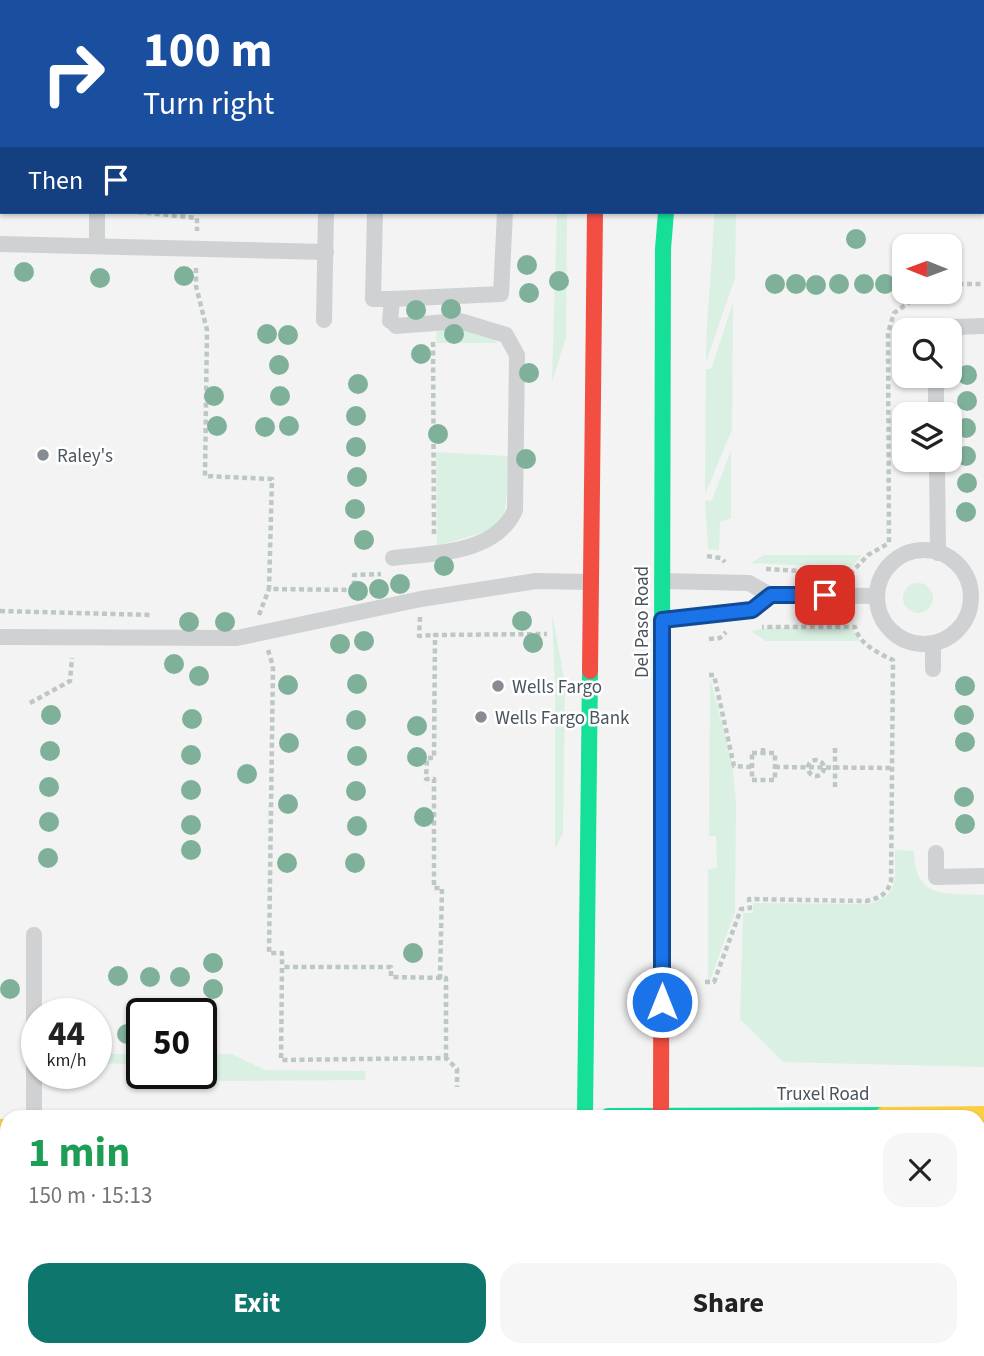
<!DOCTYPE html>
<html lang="en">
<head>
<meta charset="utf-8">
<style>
	:root { --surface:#fff; --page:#f6f6f6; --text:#222; --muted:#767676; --accent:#0f766e }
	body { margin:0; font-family:"Source Sans 3",sans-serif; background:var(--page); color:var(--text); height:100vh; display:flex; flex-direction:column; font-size:26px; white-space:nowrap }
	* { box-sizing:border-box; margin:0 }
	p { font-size:23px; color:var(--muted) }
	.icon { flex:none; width:38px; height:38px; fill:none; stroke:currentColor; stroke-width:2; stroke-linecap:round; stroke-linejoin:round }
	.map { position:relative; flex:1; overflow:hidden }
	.details { position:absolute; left:0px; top:1110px; width:985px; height:247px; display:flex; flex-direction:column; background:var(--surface); border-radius:21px 21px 0 0; box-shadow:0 2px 5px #0004 }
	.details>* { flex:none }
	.guide { position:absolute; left:0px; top:0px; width:985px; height:214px; box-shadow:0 2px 5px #0004; background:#1a4fa0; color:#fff; overflow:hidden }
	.needle { width:46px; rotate:271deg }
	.buttons { position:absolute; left:892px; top:234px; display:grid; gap:14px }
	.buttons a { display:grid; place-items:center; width:70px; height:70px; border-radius:14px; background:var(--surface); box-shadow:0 2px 5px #0004; font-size:35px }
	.speed { position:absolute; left:21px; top:998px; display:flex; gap:14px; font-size:35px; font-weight:700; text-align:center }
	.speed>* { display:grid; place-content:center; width:91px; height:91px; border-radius:50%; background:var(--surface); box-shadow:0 2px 5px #0004; line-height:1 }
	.speed small { font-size:18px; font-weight:400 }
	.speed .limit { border:4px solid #111; border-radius:10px; background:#fff; color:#111 }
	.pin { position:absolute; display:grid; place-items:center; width:60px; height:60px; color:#fff; margin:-30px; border-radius:14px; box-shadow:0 4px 10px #0006 }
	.me { position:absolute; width:77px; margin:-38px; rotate:0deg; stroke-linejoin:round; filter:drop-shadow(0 0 5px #0008) }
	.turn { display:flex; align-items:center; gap:24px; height:147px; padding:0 28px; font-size:32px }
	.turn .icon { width:91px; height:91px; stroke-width:2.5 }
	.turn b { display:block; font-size:49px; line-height:60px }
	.then { display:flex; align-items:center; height:66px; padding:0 28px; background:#0003; gap:14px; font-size:26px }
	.round { display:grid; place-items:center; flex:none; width:74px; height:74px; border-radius:21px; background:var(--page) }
	.headline { display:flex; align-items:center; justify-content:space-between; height:119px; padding:0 28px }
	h1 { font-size:42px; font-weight:700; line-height:52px; color:#1e9e55 }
	.cta { display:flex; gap:14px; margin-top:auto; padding:14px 28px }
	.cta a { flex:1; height:80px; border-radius:21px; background:var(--accent); color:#fff; font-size:28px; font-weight:700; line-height:80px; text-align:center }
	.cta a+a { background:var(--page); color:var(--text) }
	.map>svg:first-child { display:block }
	.green { fill:#daf0e3 }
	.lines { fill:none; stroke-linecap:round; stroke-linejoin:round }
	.path { stroke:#bdc7c4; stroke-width:4.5; stroke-dasharray:5 3.5; stroke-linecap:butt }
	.lane { stroke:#cfd1d3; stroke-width:16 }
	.fast { stroke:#16e098; stroke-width:16 }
	.slow { stroke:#ffcf43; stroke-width:16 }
	.jam { stroke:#f24e42; stroke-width:16 }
	.tree { fill:#7fb19a }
	.route-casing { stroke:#114b97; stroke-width:18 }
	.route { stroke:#1a73e8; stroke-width:12 }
	.poi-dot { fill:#868c92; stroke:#fff; stroke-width:2.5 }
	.labels { text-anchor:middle; stroke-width:5; stroke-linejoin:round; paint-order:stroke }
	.poi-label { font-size:19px; fill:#4b555e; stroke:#fff; text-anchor:start }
	.street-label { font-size:19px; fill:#4b555e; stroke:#fff }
</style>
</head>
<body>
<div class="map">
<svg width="984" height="1356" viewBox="0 0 984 1356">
	<rect width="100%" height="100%" fill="#f3f3f3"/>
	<g class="green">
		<path d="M557,212h10l-1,125 -14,45z"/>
		<path d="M714,212h22l-1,66 -29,84c0,-51 7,-99 8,-150z"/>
		<path d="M733,303l-1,127 -27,64 1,-125h5z"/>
		<path d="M437,327c17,0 48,3 60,16h-61z"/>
		<path d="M731,451v67l-11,4 -1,28 -11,-1 -3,-48 7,-1z"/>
		<path d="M436,452l72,4c-2,78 2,68 -71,90z"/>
		<path d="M764,555h98l-11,13 -100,-5z"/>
		<circle cx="918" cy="598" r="15"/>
		<path d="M552,613l13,70 -2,150 -8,16v-165z"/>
		<path d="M766,628h86l8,13h-94l-15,-10z"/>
		<path d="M710,678l22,84 4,40 -1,110 -25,68 -2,-1v-110l9,-1 -1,-32h-7z"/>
		<path d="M895,850l19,1c1,49 31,42 70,44v172l-201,-5 -43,-43 3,-106h10v-10l115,1c33,-8 26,-25 27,-54z"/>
		<path d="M96,1054h46v14l-12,-4 -34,-1z"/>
		<path d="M201,1054h31l33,16 101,1 -1,9 -163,1 -50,-8h49z"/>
		<path d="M978,1251h6v105h-300v-7h294z"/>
	</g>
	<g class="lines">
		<g class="path">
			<path d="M744,0l1,2"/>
			<path d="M126,2v-2"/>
			<path d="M0,210h2"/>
			<path d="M138,212l59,6v13"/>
			<path d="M196,268v18l11,44 -2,146 67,3 -3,110 85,1v-15l27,-1"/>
			<path d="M950,284h34"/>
			<path d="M433,342l1,195"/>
			<path d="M707,556l14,2 4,4"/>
			<path d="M766,569l68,4"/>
			<path d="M850,574l18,-19 21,-12 -1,-210 6,-20 30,-21"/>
			<path d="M0,611l152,4"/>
			<path d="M259,615l10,-26"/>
			<path d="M420,617l-1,19 16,-1"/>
			<path d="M709,639l11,-1 6,-6"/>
			<path d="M268,650l5,16 -4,287h13v14"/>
			<path d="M709,675h5l20,91 18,1"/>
			<path d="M30,703l40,-22 2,-23"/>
			<rect x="752" y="753" width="23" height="27"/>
			<path d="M763,753v-8"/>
			<circle cx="816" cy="768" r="8"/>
			<path d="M775,767l117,1"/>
			<path d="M835,787v-40"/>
			<path d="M440,979l2,-91h-8v-109h-8l1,-21h7l1,-123 112,-1"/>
			<path d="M705,982h9l27,-73 9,-1 -1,-9 117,2c14,-3 20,-6 25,-19l2,-222c-15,-7 -34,-16 -38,-33h-93"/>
			<path d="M446,1058v-80l-55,-1v-10h-109l-1,93 165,-2 11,11v18"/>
		</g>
		<g class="lane">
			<path d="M326,0v2"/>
			<path d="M98,2l1,-2"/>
			<path d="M925,2v-2"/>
			<path d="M375,212l-2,87h19"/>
			<path d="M0,244l326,8"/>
			<path d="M97,246v-34"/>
			<path d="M324,320l2,-108"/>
			<path d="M390,321l2,-22 109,-5 4,-82"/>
			<path d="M946,331l8,-4 30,-1"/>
			<path d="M936,376v39"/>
			<path d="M937,460l1,93"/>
			<circle cx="924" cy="597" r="47"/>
			<path d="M393,558c42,-5 103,-4 122,-48l2,-155 -11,-20 -46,-14 -64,5"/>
			<path d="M662,581l87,2 21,12 107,1"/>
			<path d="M662,620l90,-11 18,-14"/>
			<path d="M0,637l237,1 184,-39 115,-18 53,1"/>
			<path d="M933,644v25"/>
			<path d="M936,853v24l48,-1"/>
			<path d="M34,1116v-181"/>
		</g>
		<g class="fast">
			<path d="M610,0v2"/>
			<path d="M662,654l1,-405 3,-37"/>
			<path d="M585,1116l5,-445"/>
			<path d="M608,1116l275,-1"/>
			<path d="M0,1192h7"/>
			<path d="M978,1193h6"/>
			<path d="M661,1349v7"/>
		</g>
		<g class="slow">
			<path d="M682,0v2"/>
			<path d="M883,1115l101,-1"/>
			<path d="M0,1127h7"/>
			<path d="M589,1349v7"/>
		</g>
		<g class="jam">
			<path d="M590,671l5,-459"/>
			<path d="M661,1116l1,-462"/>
		</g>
	</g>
	<g class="tree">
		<circle cx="856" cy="239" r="10"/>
		<circle cx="527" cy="265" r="10"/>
		<circle cx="24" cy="272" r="10"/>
		<circle cx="184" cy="276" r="10"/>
		<circle cx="100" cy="278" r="10"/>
		<circle cx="559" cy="281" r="10"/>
		<circle cx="775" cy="284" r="10"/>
		<circle cx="796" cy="284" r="10"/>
		<circle cx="839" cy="284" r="10"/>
		<circle cx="864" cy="284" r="10"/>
		<circle cx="885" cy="284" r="10"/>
		<circle cx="816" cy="285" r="10"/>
		<circle cx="529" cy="293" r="10"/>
		<circle cx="451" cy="309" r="10"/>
		<circle cx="416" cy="310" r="10"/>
		<circle cx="267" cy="334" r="10"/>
		<circle cx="454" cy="334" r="10"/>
		<circle cx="288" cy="335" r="10"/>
		<circle cx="421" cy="354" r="10"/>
		<circle cx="279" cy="365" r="10"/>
		<circle cx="529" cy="373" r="10"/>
		<circle cx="967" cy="375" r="10"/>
		<circle cx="358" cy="384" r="10"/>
		<circle cx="214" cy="396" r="10"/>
		<circle cx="280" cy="396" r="10"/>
		<circle cx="967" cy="401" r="10"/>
		<circle cx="356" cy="416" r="10"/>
		<circle cx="217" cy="426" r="10"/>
		<circle cx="289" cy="426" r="10"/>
		<circle cx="265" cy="427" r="10"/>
		<circle cx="966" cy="428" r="10"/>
		<circle cx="438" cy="434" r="10"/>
		<circle cx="356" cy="447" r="10"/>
		<circle cx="966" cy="456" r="10"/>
		<circle cx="526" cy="459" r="10"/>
		<circle cx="357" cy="477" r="10"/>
		<circle cx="967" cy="483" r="10"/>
		<circle cx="355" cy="509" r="10"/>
		<circle cx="966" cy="512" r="10"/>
		<circle cx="364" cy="540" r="10"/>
		<circle cx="444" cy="566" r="10"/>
		<circle cx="400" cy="584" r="10"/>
		<circle cx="379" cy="589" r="10"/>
		<circle cx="358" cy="591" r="10"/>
		<circle cx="522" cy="621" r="10"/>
		<circle cx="189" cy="622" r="10"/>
		<circle cx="225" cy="622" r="10"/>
		<circle cx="364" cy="641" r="10"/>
		<circle cx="533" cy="643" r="10"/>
		<circle cx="340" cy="644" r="10"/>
		<circle cx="174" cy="664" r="10"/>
		<circle cx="199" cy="676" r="10"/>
		<circle cx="357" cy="684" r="10"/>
		<circle cx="288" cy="685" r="10"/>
		<circle cx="965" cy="686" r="10"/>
		<circle cx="51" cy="715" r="10"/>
		<circle cx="964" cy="715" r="10"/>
		<circle cx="192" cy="719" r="10"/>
		<circle cx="356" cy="720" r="10"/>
		<circle cx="417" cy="726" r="10"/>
		<circle cx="965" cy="742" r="10"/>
		<circle cx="289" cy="743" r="10"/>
		<circle cx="50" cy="751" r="10"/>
		<circle cx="191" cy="755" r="10"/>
		<circle cx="357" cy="756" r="10"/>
		<circle cx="417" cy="757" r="10"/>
		<circle cx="247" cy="774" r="10"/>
		<circle cx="49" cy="787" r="10"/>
		<circle cx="191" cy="790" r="10"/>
		<circle cx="356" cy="791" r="10"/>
		<circle cx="964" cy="797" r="10"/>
		<circle cx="288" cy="804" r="10"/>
		<circle cx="424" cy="817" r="10"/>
		<circle cx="49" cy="822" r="10"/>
		<circle cx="965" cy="824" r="10"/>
		<circle cx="191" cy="825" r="10"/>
		<circle cx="357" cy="826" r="10"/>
		<circle cx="191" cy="850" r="10"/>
		<circle cx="48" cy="858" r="10"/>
		<circle cx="287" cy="863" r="10"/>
		<circle cx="355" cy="863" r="10"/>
		<circle cx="413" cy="953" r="10"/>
		<circle cx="213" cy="963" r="10"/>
		<circle cx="118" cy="976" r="10"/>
		<circle cx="150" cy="977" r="10"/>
		<circle cx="180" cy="977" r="10"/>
		<circle cx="10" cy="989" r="10"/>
		<circle cx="213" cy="989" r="10"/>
		<circle cx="127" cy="1034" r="10"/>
	</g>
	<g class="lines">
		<defs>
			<path id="route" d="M662,1002v-382l90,-10 19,-15h54"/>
		</defs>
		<use href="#route" class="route-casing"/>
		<use href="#route" class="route"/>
	</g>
	<g class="poi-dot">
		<circle cx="43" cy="455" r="7"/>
		<circle cx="498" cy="686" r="7"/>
		<circle cx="481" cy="717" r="7"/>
	</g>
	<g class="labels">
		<g class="poi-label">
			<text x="57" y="462">Raley's</text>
			<text x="512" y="693">Wells Fargo</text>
			<text x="495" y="724">Wells Fargo Bank</text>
		</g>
		<g class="street-label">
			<text transform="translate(641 622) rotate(-90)" y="7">Del Paso Road</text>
			<text x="823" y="1100">Truxel Road</text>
		</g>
	</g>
</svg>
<div class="buttons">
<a><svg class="needle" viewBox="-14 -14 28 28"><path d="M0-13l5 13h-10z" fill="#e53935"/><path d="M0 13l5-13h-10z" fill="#767676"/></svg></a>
<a><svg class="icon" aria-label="search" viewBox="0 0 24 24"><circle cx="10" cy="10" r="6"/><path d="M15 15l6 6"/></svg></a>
<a><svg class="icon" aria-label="layers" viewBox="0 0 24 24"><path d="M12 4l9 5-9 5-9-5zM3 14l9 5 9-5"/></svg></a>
</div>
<div class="speed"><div>44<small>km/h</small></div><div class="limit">50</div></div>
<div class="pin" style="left:825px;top:595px;background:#d93025"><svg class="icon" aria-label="arrive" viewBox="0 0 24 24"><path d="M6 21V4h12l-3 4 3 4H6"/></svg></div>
<svg class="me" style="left:662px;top:1002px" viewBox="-20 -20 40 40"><circle r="17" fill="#1a73e8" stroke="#fff" stroke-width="3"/><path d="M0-11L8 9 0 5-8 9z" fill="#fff"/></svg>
<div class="guide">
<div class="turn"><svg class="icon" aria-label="right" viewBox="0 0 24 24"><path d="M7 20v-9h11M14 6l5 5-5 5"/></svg><div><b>100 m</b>Turn right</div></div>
<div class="then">Then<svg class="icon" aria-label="arrive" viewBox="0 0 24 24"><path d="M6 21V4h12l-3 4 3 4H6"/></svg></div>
</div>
<section class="details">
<div class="headline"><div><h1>1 min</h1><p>150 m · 15:13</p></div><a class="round"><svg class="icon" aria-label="close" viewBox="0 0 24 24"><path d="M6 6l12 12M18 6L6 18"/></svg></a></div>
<div class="cta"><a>Exit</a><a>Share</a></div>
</section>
</div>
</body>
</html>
